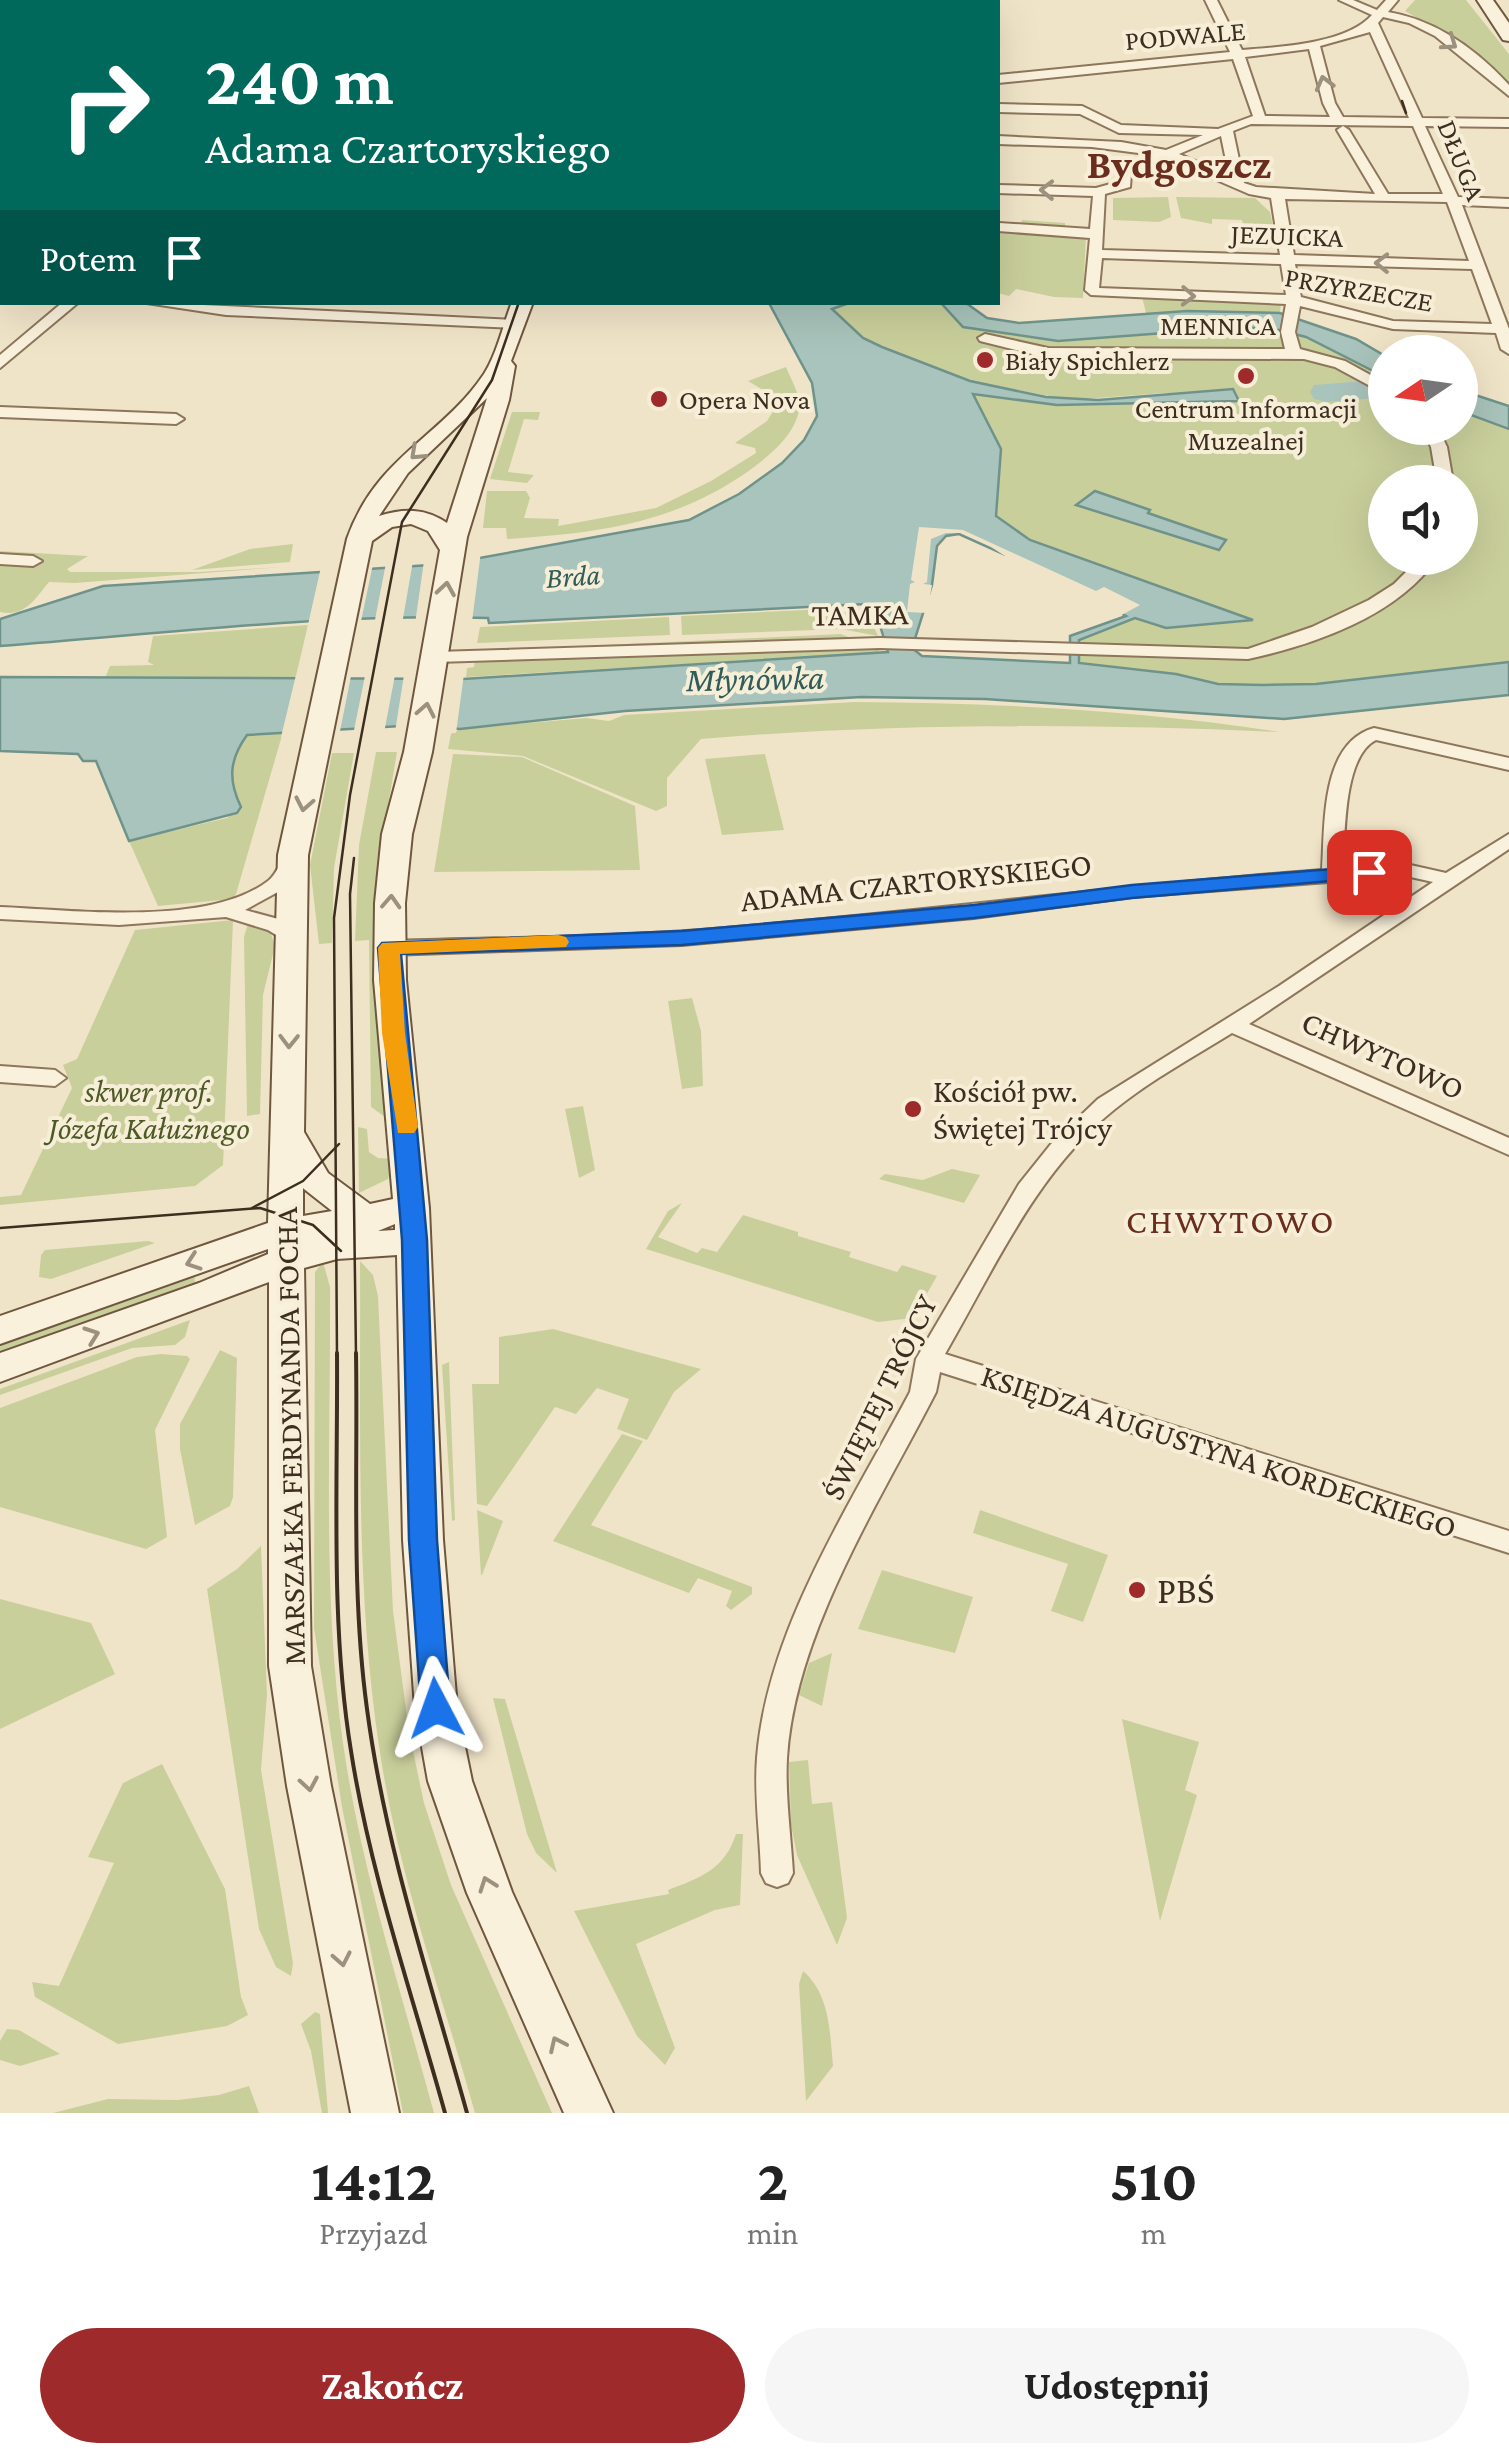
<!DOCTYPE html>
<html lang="pl">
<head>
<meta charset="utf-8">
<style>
	:root { --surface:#fff; --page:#f6f6f6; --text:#222; --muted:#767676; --accent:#9e2a2b }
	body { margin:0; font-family:"Crimson Pro",serif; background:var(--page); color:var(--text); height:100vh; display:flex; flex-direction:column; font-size:38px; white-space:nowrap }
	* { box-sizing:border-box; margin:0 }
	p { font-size:32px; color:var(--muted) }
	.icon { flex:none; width:55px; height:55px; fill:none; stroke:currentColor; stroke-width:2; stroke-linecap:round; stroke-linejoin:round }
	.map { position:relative; height:2113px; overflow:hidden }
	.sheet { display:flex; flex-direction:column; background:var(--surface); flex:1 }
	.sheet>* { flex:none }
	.hud { position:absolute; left:0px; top:0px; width:1000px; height:305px; box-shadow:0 10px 40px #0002; background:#00695c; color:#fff; overflow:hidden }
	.needle { width:65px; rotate:257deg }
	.fabs { position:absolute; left:1368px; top:335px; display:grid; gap:20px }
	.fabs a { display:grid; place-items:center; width:110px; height:110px; border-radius:50%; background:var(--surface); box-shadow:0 10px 40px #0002; font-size:50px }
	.pin { position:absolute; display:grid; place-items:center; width:85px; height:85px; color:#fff; margin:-42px; border-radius:20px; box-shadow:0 5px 15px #0006 }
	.me { position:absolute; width:110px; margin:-55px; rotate:356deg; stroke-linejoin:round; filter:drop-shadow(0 0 8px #0008) }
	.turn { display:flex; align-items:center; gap:35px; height:210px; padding:0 40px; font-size:45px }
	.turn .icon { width:130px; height:130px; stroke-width:2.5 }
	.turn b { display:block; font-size:70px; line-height:85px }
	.then { display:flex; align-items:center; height:95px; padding:0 40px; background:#0003; gap:20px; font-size:38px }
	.eta { display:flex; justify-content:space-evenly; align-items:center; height:170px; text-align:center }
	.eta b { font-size:60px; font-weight:700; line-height:70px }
	.primary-button { display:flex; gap:20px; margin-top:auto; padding:20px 40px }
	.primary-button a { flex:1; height:115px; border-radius:60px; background:var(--accent); color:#fff; font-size:40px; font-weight:700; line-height:115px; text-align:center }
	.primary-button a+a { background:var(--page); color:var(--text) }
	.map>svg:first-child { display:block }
	.green { fill:#c9cf9b; fill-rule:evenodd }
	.water { fill:#a9c4bc; stroke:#6f938a; stroke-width:2.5; fill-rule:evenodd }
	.pier { fill:#f0e4c8 }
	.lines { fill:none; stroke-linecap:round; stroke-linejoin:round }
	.river { fill:#a9c4bc; fill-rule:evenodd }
	.street-casing { stroke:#8d765c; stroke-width:4 }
	.secondary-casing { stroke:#6f573f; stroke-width:4 }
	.street { fill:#faf1dc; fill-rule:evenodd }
	.secondary { fill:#faf1dc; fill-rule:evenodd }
	.tram-far1 { stroke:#3d2e20; stroke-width:2.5 }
	.tram { stroke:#3d2e20; stroke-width:4 }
	.oneway { stroke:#9c907e }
	.route { fill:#1a73e8; stroke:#114b97; stroke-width:2.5 }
	.slow { fill:#f59e0b }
	.poi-dot { fill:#9e2a2b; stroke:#f7eed8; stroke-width:4 }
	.labels { text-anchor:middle; stroke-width:8; stroke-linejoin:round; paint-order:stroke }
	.far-street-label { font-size:28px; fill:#3d2e20; stroke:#f7eed8 }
	.far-poi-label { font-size:28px; fill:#3d2e20; stroke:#f7eed8; text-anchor:start }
	.far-water-label { font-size:30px; font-style:italic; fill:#2f5d5a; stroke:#f7eed8 }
	.street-label { font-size:32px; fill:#3d2e20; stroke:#f7eed8 }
	.park-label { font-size:32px; font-style:italic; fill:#4d5a26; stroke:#f7eed8 }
	.poi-label { font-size:32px; fill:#3d2e20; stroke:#f7eed8; text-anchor:start }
	.water-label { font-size:35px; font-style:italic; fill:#2f5d5a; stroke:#f7eed8 }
	.neighbourhood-label { font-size:35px; letter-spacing:2.5px; fill:#6b2e1e; stroke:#f7eed8 }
	.near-poi-label { font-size:38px; fill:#3d2e20; stroke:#f7eed8; text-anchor:start }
	.far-town-label { font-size:42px; font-weight:bold; fill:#6b2e1e; stroke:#f7eed8 }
</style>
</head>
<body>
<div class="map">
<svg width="1509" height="2113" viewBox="0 0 1509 2113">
	<rect width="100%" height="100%" fill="#f0e4c8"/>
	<g class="green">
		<path d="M1415,0h51l43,54v29l-65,-49 -39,-23z"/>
		<path d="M1168,197l3,20 -12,5 -46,-2v-22z"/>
		<path d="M1176,197l79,1 15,14 3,14 -30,-1 -1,-5 -30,-1v5l-31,-6z"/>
		<path d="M1022,220l43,3v6l21,7 -3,62 -29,-1 -38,-8 -7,7 -11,-3v-69h23z"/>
		<path d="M1142,297l139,6 -1,10h-134z"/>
		<path d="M849,303h92l22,24 95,14 120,-9 29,-8 71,6 28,7 79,40v51h75v-17l49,18v233l-193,22 -53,1 -45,-1 -42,-10 -97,-11v-23l56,-22 31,10 -170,-112 5,-67 -29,-56 85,12 181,-4 -73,-8 -95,7 -100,-19 -107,-43 -31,-29zM1385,482h75v76h-75z"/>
		<path d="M786,367c5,13 16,29 13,44 -6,26 -29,44 -49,59 -76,54 -152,63 -243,69l-1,-11h-23l4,-37h39l4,7 -6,20 35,1 -1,7 98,-18 55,-27 45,-28 -1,-5 -20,-5 32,-22 7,-11 -6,-17 -20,-12z"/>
		<path d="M512,412h28l-2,8 -14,-1 -16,53 26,3 -7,8 -37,-4z"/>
		<path d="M293,544l-3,18 -98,8 58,-21z"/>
		<path d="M0,551l88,5 -21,13 3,3h129l84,-5 -208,16 -26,-1c-15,18 -24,35 -49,30z"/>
		<path d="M865,607l13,29 -37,-7 -159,6 -1,-19 144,-7 2,4 38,-2z"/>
		<path d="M669,617l1,18 -193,8 3,-16z"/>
		<path d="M308,625l-13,55 -190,-2 5,-12 44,-1 -6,-3 5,-26z"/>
		<path d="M841,634l12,5 -377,12z"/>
		<path d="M881,648l-4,5 -411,24 1,-9 7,-1 1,-7z"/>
		<path d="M855,702c143,1 284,8 425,30 -193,-9 -386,-9 -579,7l-34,39v28l-11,5 -133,-55 -75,-7 3,-15 9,-5 126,-11 23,3 15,-6z"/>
		<path d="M283,732l-47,162 -4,5 -74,7 -29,-65 98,-23 14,-11c-13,-27 -11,-47 6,-72z"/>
		<path d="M376,752h21l-12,72 3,295 -17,-12 -2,-167 -14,1 4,-96z"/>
		<path d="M332,753h22l-20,115 -2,75 -13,1 -9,-79z"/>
		<path d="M453,754l69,3 113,49 5,64 -206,2z"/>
		<path d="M765,754l19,76 -62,5 -17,-76z"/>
		<path d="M233,920l-10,245 -28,21 -195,19v-8l21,-2 51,-107 -9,-23 14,-6 58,-129z"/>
		<path d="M249,920l21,11 5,15 -12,49 -3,119 -13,2 -3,-179z"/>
		<path d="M692,998l9,33 2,55 -21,3 -14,-88z"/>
		<path d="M583,1106l12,64 -16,8 -14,-69z"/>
		<path d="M358,1127l9,2 2,23 9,6 17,1 -7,20 -29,14z"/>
		<path d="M952,1169l28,6 -16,28 -85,-24 6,-5 38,6z"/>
		<path d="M682,1203l-24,34 39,16 5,-5 15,4 26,-37 55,17v4l53,16 -2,5 48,15 5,-7 35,11 -24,42 -35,4 -232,-73 22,-38z"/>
		<path d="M148,1241l7,2 -104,36 -12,-2 2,-22 4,-5z"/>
		<path d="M360,1261l13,14 5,21 15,315 16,121 15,71 27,82 101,228h-77c-34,-121 -78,-242 -96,-367 -24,-160 -18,-324 -19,-485z"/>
		<path d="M323,1262l7,25c1,151 -8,307 13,456 18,126 58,248 91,370h-31l-61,-306 -28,-179 1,-356z"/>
		<path d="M194,1273l1,9 -195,70v-10z"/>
		<path d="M190,1320l-5,17 -10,8 -43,3 -132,47v-6z"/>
		<path d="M553,1329l148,40 -27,23 -27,48 -30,-11 12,-30 -32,-11 -21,26 -21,-7 -68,99 -10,-2 -5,-120h27v-47z"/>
		<path d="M220,1350l17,8 -4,139 -3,9 -35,19 -15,-76v-25z"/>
		<path d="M161,1354l26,2 3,3 -35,71 12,107 -21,12 -146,-42v-99l137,-51z"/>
		<path d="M449,1362l6,158 -3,1 -10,-156z"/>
		<path d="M622,1434l21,7 -52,84 161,62v7l-21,16 -5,-4 6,-15 -34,-13 -9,15 -136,-52z"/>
		<path d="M477,1510l26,11 -21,54h-1z"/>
		<path d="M980,1510l128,45 -25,67 -32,-11 17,-47 -95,-31z"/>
		<path d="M261,1546l6,149 -6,75 32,193 -2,13 -15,-9 -17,-38 -52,-340 30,-20z"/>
		<path d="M882,1570l91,27 -18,56 -97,-24z"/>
		<path d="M0,1599l91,24 24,51 -115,55z"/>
		<path d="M832,1653l-10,53 -23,-11 10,-32z"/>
		<path d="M493,1698l12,1 52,174 -21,-20 -9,-19z"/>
		<path d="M1122,1719l77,23 -14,48 12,5 -37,126z"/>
		<path d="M808,1760l4,44 20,-2 15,116 -10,27 -40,-90 -6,-30 -2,-63z"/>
		<path d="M162,1764l63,125 16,108 7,18 -21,11 -109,18 -83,-47 -3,-15 27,4 55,-123 -26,-6 35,-74z"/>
		<path d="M736,1834h7l-3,71 -25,5 -79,34 39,104 -10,17 -28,-29 -63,-125 95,-17 -1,-4c32,-12 57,-21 68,-56z"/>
		<path d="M803,1971c27,23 27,62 30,95l-27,35 -7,-117z"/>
		<path d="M315,2012l5,2 8,99h-6l-11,-62 -10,-27z"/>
		<path d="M7,2029l12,1 41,24 -40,12 -20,-6v-19z"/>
		<path d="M249,2086l10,27h-206l55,-14 70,1 41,-5z"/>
	</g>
	<g class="water">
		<path d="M769,303h80l-17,6 31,29 19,9 88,34 76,16 52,3 135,-11 6,12 -182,4 -84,-11 28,55 -5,67 34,24 223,80 -87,8 -31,-10 -56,22v23l97,11 42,10 45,1 53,-1 193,-22v33l-225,24 -299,-20 -124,-2 -236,14 -165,18 -41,-4 -172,10c-18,25 -19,45 -6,72l-4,6 -108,28 -33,-80h-13l-5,-7 -78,-3v-74l463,2 425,-27 -13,-43 -8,-5 -378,19 -1,-5c-162,-5 -327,16 -488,28v-27l103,-33 343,-22 243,-44 50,-26 43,-31 22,-23 13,-24 -5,-33zM959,534l89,40 78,42 -56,20v27l-148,-7 -10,-8 20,-63 5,-39 9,-10z"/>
		<path d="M941,303h25l21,15 32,5 168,-12 93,2 76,26 29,17v21l-79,-40 -28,-7 -71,-6 -29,8 -120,9 -95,-14z"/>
		<path d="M1460,390l49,16v23l-49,-18z"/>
		<path d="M1095,491l55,19 -2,3 78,27 -7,10 -143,-45z"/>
	</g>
	<g class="pier">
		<path d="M919,527l44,3 133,61 8,-4 36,18 -24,13 -4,-1 4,-2 -114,-56 3,-3 -14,-9 -31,-14h-14l-15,6 -4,43 -4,2 9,1 -5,28 -20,-1 3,-28 5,-2 -4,-2z"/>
		<path d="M481,551l-9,71 -57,2 9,-63z"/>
		<path d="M413,561l-11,63 -28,1 12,-62z"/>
		<path d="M373,564l-13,62 -53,3 14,-62z"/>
		<path d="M464,674l-8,59 -61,-1 9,-57z"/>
		<path d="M296,675l55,1 -12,60 -58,1z"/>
		<path d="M395,675l-11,58 -31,2 12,-59z"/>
	</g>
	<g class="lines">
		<path class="river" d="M1365,381l12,3 4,7 -4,7 -51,4 -12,-3 -4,-7 4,-7z"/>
		<defs>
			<g id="street">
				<path d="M1205,0h12l25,50c37,-3 104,-6 130,-35l-33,-15h14l24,10 9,-10h12l-10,12c48,8 88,37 121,73v11l-74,-60 -26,-13 -26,-6 -5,6 44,95 87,1v8l-84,-1 33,71 51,2v8l-47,-2 47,124v25l-8,-5 -5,-16 -103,-4 -93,-23 -5,26 5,17 45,12 40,22v11l-50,-27 -31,-8 -256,-1 -68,-17 -2,-3 7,-4 63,14 237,1 -4,-17 5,-28 -195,-9 -6,-5 5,-52 -92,-7 1,-8 91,6 3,-33 -95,-3v-8l98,3 22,-6 1,-23h10l2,6 23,-10 -62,-8 -94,-3v-8l123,6 45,8 37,-15 -84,-2 -39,-19 -82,-2v-8l84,2 39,19 97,4 35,-13 -20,-57 -235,24v-8l232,-23zM1370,32l39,86 -66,-1 -8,-14 -15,-57zM1309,49l14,54 7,14 -65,-1 -20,-59zM1251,124l162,2 30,68h-55l-39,-64 -6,-4 -6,4 38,64 -119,-7 -12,-4 -11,-52zM1221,136l8,39 -50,-21zM1168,159l81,35 22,4 9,57 -178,-5 3,-56 25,-7 1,-13zM1285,199l162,3 22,59 -175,-6zM1102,258l179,6 5,31 -187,-7zM1295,264l177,5 20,55 -99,-3 -92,-24z"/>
				<path d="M0,48l2,1v7h-2z"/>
				<path d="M2,79v8l-2,1v-8z"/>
				<path d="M2,166v9l-2,1v-9z"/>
				<rect x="0" y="277" width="2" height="8"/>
				<path d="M63,302h16l-79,66v-13z"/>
				<path d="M140,302l375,18 7,4 -7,4 -289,-13z"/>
				<path d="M0,407l176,7 8,5 -8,5 -176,-7z"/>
				<path d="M1422,428h16l9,19 6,35h-16l-6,-35z"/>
				<path d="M0,554l33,2 9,5 -9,5 -33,-2z"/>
				<path d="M1420,558h17c-39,58 -124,87 -189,101l-368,-11 -444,14 -9,-5 9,-5 444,-14 368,11 64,-22 57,-27 25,-16z"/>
				<path d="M1374,728l135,30v12l-133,-30c-33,16 -31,96 -33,129l63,-5 40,9 63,-39v15l-260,175 260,114v17l-277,-122c-39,24 -81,47 -117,76 -78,62 -121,160 -170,245l564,177v22l-569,-181 -4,20c-57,111 -141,241 -149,366 -2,38 4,78 6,115l-5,10 -11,4 -11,-4 -5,-10c-1,-38 -7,-78 -4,-115 10,-129 94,-254 153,-366l6,-33 103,-175 32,-40 47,-45 181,-113 154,-104 -27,-6 -274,21 -158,21 -292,27 -293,10 -11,-7 11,-7c99,-3 198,-3 297,-10 212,-16 423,-45 636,-61 3,-44 -2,-127 52,-142z"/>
				<path d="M292,853l10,6 -15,28 -42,23 37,10 20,17 -11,7 -23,-14 -42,-13 -107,8 -119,-6v-12c74,3 208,20 268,-26 8,-6 12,-18 17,-26z"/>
				<path d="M0,1066l55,4 11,8 -11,8 -55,-4z"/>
			</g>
			<g id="secondary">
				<path d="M1477,0h16l16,23v18l-6,-1z"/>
				<path d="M512,302h21l-22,59 4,5 -6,34 -42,137 -35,215 -20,82 -7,69 1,77 23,228 14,332 14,168 15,73 40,111 101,221h-49l-97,-220 -39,-112 -13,-73 -12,-168 -6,-285 -60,4 -33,9 7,398 20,120 68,327h-48l-64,-327 -18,-120v-384l-269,100v-29l199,-70 69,-29v-5l-268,95v-28l268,-93 10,-368 69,-316c29,-83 94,-101 137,-165 13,-20 19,-49 28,-72zM487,398l-40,125c-22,-15 -43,-15 -68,-7l29,-43zM411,524l17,7 12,19 -36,202 -22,82 -7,69 -1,77 19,219 -23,5 -42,-31 -24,-41 4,-277 64,-314 20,-14zM303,1188l1,1 28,22 -29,5zM395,1224v6l-17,1z"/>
			</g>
		</defs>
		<use href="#street" class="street-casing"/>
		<use href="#secondary" class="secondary-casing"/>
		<use href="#street" class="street"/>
		<use href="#secondary" class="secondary"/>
		<g class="tram-far1">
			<path d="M1402,101l4,12"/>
			<path d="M354,858l-4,36 6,462"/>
			<path d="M252,1208l51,-27 36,-37"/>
			<path d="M0,1228l260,-20 53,17 28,26"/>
			<path d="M337,1356l-3,-438 16,-123 52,-273 90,-142 27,-78"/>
		</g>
		<g class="tram">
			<path d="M337,1353c1,130 -7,270 14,398 19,122 61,243 94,362"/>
			<path d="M356,1353c2,118 -5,239 11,356 18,137 63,271 100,404"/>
		</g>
	</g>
	<defs><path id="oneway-chevron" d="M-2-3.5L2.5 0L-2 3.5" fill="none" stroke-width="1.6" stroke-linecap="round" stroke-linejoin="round" transform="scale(2.5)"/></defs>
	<g class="oneway">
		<use href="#oneway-chevron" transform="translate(1450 43) rotate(35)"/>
		<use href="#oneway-chevron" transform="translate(1324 83) rotate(-105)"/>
		<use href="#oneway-chevron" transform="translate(1047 190) rotate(-179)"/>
		<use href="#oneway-chevron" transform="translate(1382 263) rotate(-179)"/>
		<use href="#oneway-chevron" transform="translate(1188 296) rotate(2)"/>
		<use href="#oneway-chevron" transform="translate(417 453) rotate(137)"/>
		<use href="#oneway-chevron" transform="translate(446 589) rotate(-81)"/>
		<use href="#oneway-chevron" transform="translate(426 710) rotate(-79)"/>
		<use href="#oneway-chevron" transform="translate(304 804) rotate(101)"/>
		<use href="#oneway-chevron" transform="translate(391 902) rotate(-87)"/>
		<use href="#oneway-chevron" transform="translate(289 1041) rotate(91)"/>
		<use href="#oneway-chevron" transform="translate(193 1262) rotate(161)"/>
		<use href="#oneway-chevron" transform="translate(92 1335) rotate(-20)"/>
		<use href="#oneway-chevron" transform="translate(309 1784) rotate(80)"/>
		<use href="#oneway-chevron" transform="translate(487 1884) rotate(-110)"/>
		<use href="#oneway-chevron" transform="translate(342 1959) rotate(79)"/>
		<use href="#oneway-chevron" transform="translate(557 2044) rotate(-115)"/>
	</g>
	<path class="route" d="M1369,866l8,2 3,4 -3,5 -245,21 -158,20 -292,27 -281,9 26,286 10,300 13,168 -4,9 -10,4 -11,-4 -4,-9 -12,-168 -7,-300 -24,-292 4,-5 300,-12 292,-26 158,-20z"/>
	<path class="slow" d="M558,935l8,2 3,5 -3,5 -166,7 5,79 13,94 -4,6h-16l-16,-100 -4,-85 4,-5z"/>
	<g class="poi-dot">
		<circle cx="985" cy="360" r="10"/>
		<circle cx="1246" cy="376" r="10"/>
		<circle cx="659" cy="399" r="10"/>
		<circle cx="913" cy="1109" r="10"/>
		<circle cx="1137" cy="1590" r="10"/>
	</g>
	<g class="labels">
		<g class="far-street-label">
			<text transform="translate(1185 35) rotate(-5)" y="10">PODWALE</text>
			<text transform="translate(1462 160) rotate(68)" y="10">DŁUGA</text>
			<text transform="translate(1287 235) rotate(2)" y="10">JEZUICKA</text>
			<text transform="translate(1359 289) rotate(10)" y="10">PRZYRZECZE</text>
			<text x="1218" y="335">MENNICA</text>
		</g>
		<g class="far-poi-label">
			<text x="1005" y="370">Biały Spichlerz</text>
			<text x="679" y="409">Opera Nova</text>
			<text x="1246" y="418" text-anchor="middle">Centrum Informacji<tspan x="1246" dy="32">Muzealnej</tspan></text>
		</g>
		<g class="far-water-label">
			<text transform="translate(573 576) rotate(-4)" y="10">Brda</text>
		</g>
		<g class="street-label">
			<text transform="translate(860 614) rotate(-1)" y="11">TAMKA</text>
			<text transform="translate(916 882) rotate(-6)" y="11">ADAMA CZARTORYSKIEGO</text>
			<text transform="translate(1383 1055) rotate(24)" y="11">CHWYTOWO</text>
			<text transform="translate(879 1397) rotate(-64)" y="11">ŚWIĘTEJ TRÓJCY</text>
			<text transform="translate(290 1436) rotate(-91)" y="11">MARSZAŁKA FERDYNANDA FOCHA</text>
			<text transform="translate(1219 1451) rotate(18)" y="11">KSIĘDZA AUGUSTYNA KORDECKIEGO</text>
		</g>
		<g class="park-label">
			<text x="149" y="1102">skwer prof.<tspan x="149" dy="37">Józefa Kałużnego</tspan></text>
		</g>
		<g class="poi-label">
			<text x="933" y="1102">Kościół pw.<tspan x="933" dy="37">Świętej Trójcy</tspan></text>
		</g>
		<g class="water-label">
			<text transform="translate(755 678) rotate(-1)" y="12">Młynówka</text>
		</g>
		<g class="neighbourhood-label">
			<text x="1231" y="1233">CHWYTOWO</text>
		</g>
		<g class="near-poi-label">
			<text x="1157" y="1603">PBŚ</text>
		</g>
		<g class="far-town-label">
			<text x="1179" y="178">Bydgoszcz</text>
		</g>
	</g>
</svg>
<div class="fabs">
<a><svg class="needle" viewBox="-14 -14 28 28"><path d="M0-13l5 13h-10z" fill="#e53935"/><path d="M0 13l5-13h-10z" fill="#767676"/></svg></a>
<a><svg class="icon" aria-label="sound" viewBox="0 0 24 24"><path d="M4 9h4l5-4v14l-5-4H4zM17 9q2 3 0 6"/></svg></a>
</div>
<div class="pin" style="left:1369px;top:872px;background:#d93025"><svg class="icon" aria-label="arrive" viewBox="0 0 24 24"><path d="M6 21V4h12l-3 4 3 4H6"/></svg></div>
<svg class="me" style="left:436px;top:1708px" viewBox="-20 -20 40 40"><path d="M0-17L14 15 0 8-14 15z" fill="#1a73e8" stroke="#fff" stroke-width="4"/></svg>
<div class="hud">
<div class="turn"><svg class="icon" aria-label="right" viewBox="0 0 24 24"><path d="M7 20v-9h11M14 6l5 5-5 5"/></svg><div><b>240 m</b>Adama Czartoryskiego</div></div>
<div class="then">Potem<svg class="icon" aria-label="arrive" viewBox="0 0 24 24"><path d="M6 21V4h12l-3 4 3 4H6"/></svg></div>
</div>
</div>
<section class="sheet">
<div class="eta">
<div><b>14:12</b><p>Przyjazd</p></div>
<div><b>2</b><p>min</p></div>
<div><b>510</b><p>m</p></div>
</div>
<div class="primary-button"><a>Zakończ</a><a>Udostępnij</a></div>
</section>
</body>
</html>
